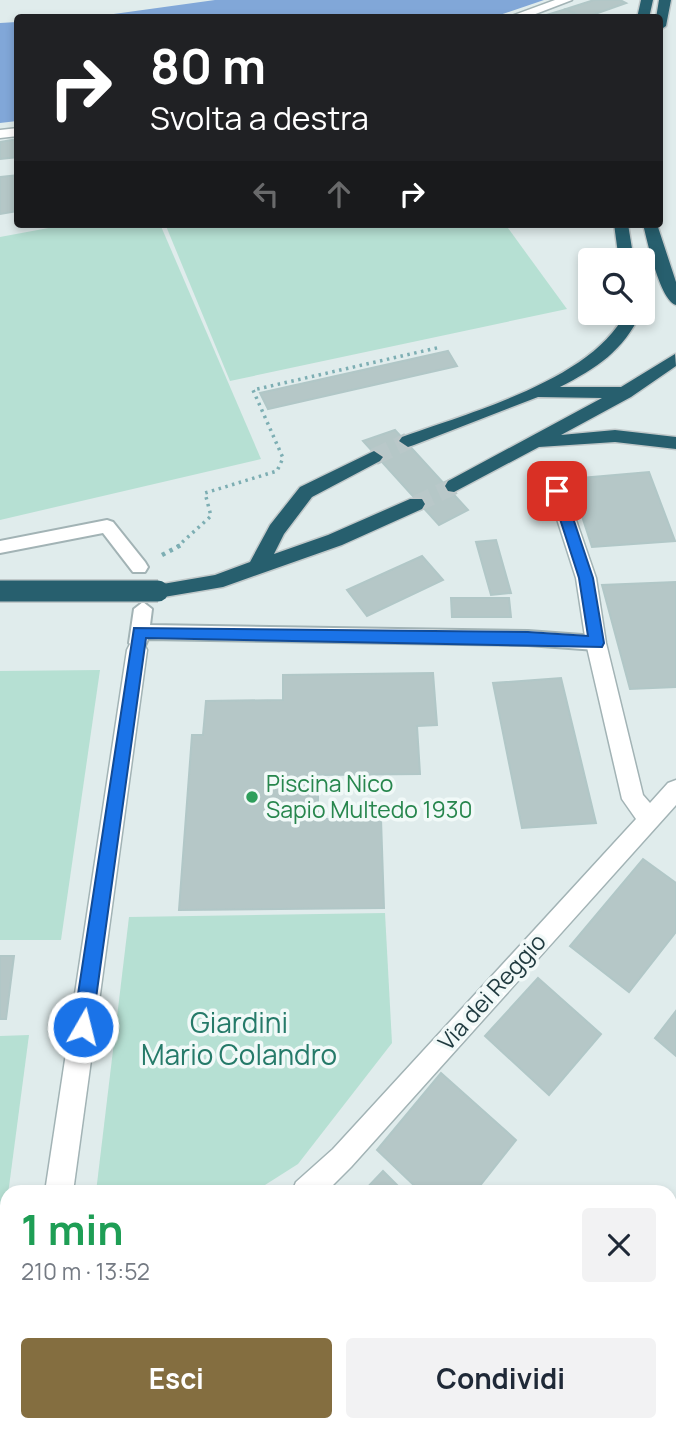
<!DOCTYPE html>
<html lang="it">
<head>
<meta charset="utf-8">
<style>
	:root { --surface:#fff; --page:#f2f2f3; --text:#1f2937; --muted:#747a83; --accent:#846e40 }
	body { margin:0; font-family:Manrope,sans-serif; background:var(--page); color:var(--text); height:100vh; display:flex; flex-direction:column; font-size:26px; white-space:nowrap }
	* { box-sizing:border-box; margin:0 }
	p { font-size:23px; color:var(--muted) }
	.icon { flex:none; width:38px; height:38px; fill:none; stroke:currentColor; stroke-width:2; stroke-linecap:round; stroke-linejoin:round }
	.map { position:relative; flex:1; overflow:hidden }
	.drawer { position:absolute; left:0px; top:1185px; width:677px; height:247px; display:flex; flex-direction:column; background:var(--surface); border-radius:21px 21px 0 0; box-shadow:0 4px 10px #0003 }
	.drawer>* { flex:none }
	.hud { position:absolute; left:14px; top:14px; width:649px; height:214px; border-radius:7px; box-shadow:0 4px 10px #0003; background:#202124; color:#fff; overflow:hidden }
	.fabs { position:absolute; left:578px; top:248px; display:grid; gap:14px }
	.fabs a { display:grid; place-items:center; width:77px; height:77px; border-radius:7px; background:var(--surface); box-shadow:0 4px 10px #0003; font-size:35px }
	.pin { position:absolute; display:grid; place-items:center; width:60px; height:60px; color:#fff; margin:-30px; border-radius:14px; box-shadow:0 4px 10px #0006 }
	.me { position:absolute; width:77px; margin:-38px; rotate:8deg; stroke-linejoin:round; filter:drop-shadow(0 0 5px #0008) }
	.turn { display:flex; align-items:center; gap:24px; height:147px; padding:0 21px; font-size:32px }
	.turn .icon { width:91px; height:91px; stroke-width:2.5 }
	.turn b { display:block; font-size:49px; line-height:60px }
	.lanes { display:flex; align-items:center; height:66px; padding:0 21px; background:#0003; justify-content:center; gap:35px; direction:ltr }
	.lanes .off { opacity:.35 }
	.round { display:grid; place-items:center; flex:none; width:74px; height:74px; border-radius:7px; background:var(--page) }
	.headline { display:flex; align-items:center; justify-content:space-between; height:119px; padding:0 21px }
	h1 { font-size:42px; font-weight:700; line-height:52px; color:#1e9e55 }
	.action { display:flex; gap:14px; margin-top:auto; padding:14px 21px }
	.action a { flex:1; height:80px; border-radius:7px; background:var(--accent); color:#fff; font-size:28px; font-weight:700; line-height:80px; text-align:center }
	.action a+a { background:var(--page); color:var(--text) }
	.map>svg:first-child { display:block }
	.green { fill:#b6e0d3 }
	.water { fill:#81a7d8 }
	.building { fill:#b5c7c7; stroke:#b1c7c7; stroke-width:2 }
	.lines { fill:none; stroke-linecap:round; stroke-linejoin:round }
	.highway-tunnel { stroke:#b9c8c9; stroke-width:17; stroke-dasharray:17 8; stroke-linecap:butt }
	.lane-casing { stroke:#a2b3b5; stroke-width:4 }
	.street-casing { stroke:#a2b3b5; stroke-width:3 }
	.highway-casing { stroke:#c0c8c9; stroke-width:3 }
	.path-far1 { stroke:#7daeb3; stroke-width:3.5; stroke-dasharray:2.5 4.5; stroke-linecap:butt }
	.path { stroke:#7daeb3; stroke-width:4.5; stroke-dasharray:3.5 5; stroke-linecap:butt }
	.lane { fill:#fff; fill-rule:evenodd }
	.street { fill:#fff; fill-rule:evenodd }
	.highway { fill:#275f6e; fill-rule:evenodd }
	.highway-bridge-casing { stroke:#c0c8c9; stroke-width:24; stroke-linecap:butt }
	.highway-bridge { stroke:#275f6e; stroke-width:21 }
	.route { fill:#1a73e8; stroke:#114b97; stroke-width:2 }
	.leisure-dot { fill:#2e9e5b; stroke:#f1f9f8; stroke-width:2.5 }
	.labels { text-anchor:middle; stroke-width:7; stroke-linejoin:round; paint-order:stroke }
	.leisure-label { font-size:23px; fill:#27864d; stroke:#f1f9f8; text-anchor:start }
	.street-label { font-size:23px; fill:#1f3a3f; stroke:#f1f9f8 }
	.near-park-label { font-size:28px; fill:#257a69; stroke:#f1f9f8 }
</style>
</head>
<body>
<div class="map">
<svg width="676" height="1431" viewBox="0 0 676 1431">
	<rect width="100%" height="100%" fill="#e0ecec"/>
	<g class="green">
		<path d="M70,224h90l101,235 -261,61v-283z"/>
		<path d="M176,224h329l62,85 -337,72 -64,-155z"/>
		<path d="M100,670l-39,270h-61v-269z"/>
		<path d="M385,913l7,130 -94,121 -44,28h-158l33,-275z"/>
		<path d="M29,1035l-29,220v-219z"/>
	</g>
	<g class="water">
		<path d="M215,0h329l-53,18 -399,-1z"/>
		<path d="M17,22v99l-17,2v-100z"/>
	</g>
	<g class="building">
		<path d="M620,0l6,3 -42,15 -18,-9 28,-9z"/>
		<path d="M566,9l15,9h-42l1,-1z"/>
		<path d="M18,139v18l-18,2v-17z"/>
		<path d="M18,175v36l-18,3v-37z"/>
		<path d="M448,351l9,15 -189,43 -8,-16z"/>
		<path d="M395,430l73,80 -29,15 -76,-84z"/>
		<path d="M649,472l26,69 -83,6 -22,-68z"/>
		<path d="M496,540l15,53 -20,2 -15,-53z"/>
		<path d="M422,556l21,24 -76,36 -20,-26z"/>
		<path d="M676,582v105l-46,2 -28,-104z"/>
		<path d="M451,598h58l2,19h-59z"/>
		<path d="M433,673l4,52 -20,1 3,48 -102,1v44h63l3,89 -205,2 13,-175h11l3,-34 77,-1v-25z"/>
		<path d="M561,678l35,145 -74,5 -29,-145z"/>
		<path d="M643,859l33,24v49l-47,60 -59,-46z"/>
		<path d="M0,956h14l-8,63h-6z"/>
		<path d="M538,978l63,56 -52,61 -64,-59z"/>
		<path d="M676,1011v45l-21,-18z"/>
		<path d="M441,1073l75,67 -41,52h-54l-44,-42z"/>
		<path d="M383,1171l21,21h-41z"/>
		<path d="M7,1375v49h51l-4,7h-54v-55z"/>
		<path d="M159,1424h134l-5,7h-123z"/>
		<path d="M427,1424h101l4,7h-113z"/>
	</g>
	<g class="lines">
		<g class="highway-tunnel">
			<path d="M374,457l34,-16"/>
			<path d="M416,504l38,-18"/>
		</g>
		<defs>
			<g id="lane">
				<path d="M107,520l6,2 32,40 3,5 -3,5h-12l-30,-39 -103,20v-12z"/>
				<path d="M143,602l9,7 -2,16 378,6 68,5 9,7 -9,7 -68,-5 -380,-6 -4,9 -6,2 -9,-7 5,-34z"/>
			</g>
			<g id="street">
				<path d="M555,0h17l-47,18h-19z"/>
				<path d="M18,128v8l-18,2v-8z"/>
				<path d="M557,485l9,6 30,87 10,65 37,152 7,8 18,-20 8,-3v25l-325,362 -25,25h-34l4,-10 37,-33 303,-330 -14,-20 -36,-156 -10,-65 -28,-87z"/>
				<path d="M137,642l7,2 3,6 -74,542h-28l82,-542 3,-6z"/>
				<path d="M7,1314v30l-7,1v-30z"/>
				<path d="M93,1424h33l-3,7h-32z"/>
			</g>
			<g id="highway">
				<path d="M641,0h12l-4,18h-12z"/>
				<path d="M659,0h12l-5,26 -6,4v-12h-4z"/>
				<path d="M614,224h14l6,37h-15z"/>
				<path d="M643,224h14l19,58v23c-16,-4 -29,-65 -33,-81z"/>
				<path d="M625,313h16c-18,38 -44,55 -81,74h61l54,-33 1,12 -45,31 -70,38 54,-5 61,7v12l-61,-7 -76,5 -85,45 -6,-1 -3,-5 3,-5 154,-83 -64,-1 -124,48 -6,2 -9,-6 3,-4c66,-24 192,-58 223,-124z"/>
				<path d="M374,451l9,6 -3,4 -68,36 -28,37 -10,20 54,-19 82,-36h12l3,5 -3,5 -80,36 -119,42 -65,11 -7,-2 -3,-5 3,-5 64,-11 35,-13 20,-37 30,-38z"/>
			</g>
		</defs>
		<use href="#lane" class="lane-casing"/>
		<use href="#street" class="street-casing"/>
		<use href="#highway" class="highway-casing"/>
		<path class="path-far1" d="M177,547l34,-31 -6,-23 72,-22 6,-13 -30,-68 188,-43"/>
		<path class="path" d="M162,555l19,-10"/>
		<use href="#lane" class="lane"/>
		<use href="#street" class="street"/>
		<use href="#highway" class="highway"/>
		<defs>
			<path id="highway-bridge" d="M0,591h158"/>
		</defs>
		<use href="#highway-bridge" class="highway-bridge-casing"/>
		<use href="#highway-bridge" class="highway-bridge"/>
	</g>
	<path class="route" d="M557,486l7,5 29,87 11,65 -2,4 -456,-9 -54,389 -2,7 -7,3 -7,-3 -3,-7 61,-399 394,4 60,4 -9,-58 -28,-87z"/>
	<circle class="leisure-dot" cx="252" cy="797" r="7"/>
	<g class="labels">
		<g class="leisure-label">
			<text x="266" y="792">Piscina Nico<tspan x="266" dy="26">Sapio Multedo 1930</tspan></text>
		</g>
		<g class="street-label">
			<text transform="translate(492 992) rotate(-48)" y="8">Via dei Reggio</text>
		</g>
		<g class="near-park-label">
			<text x="239" y="1033">Giardini<tspan x="239" dy="32">Mario Colandro</tspan></text>
		</g>
	</g>
</svg>
<div class="fabs">
<a><svg class="icon" aria-label="search" viewBox="0 0 24 24"><circle cx="10" cy="10" r="6"/><path d="M15 15l6 6"/></svg></a>
</div>
<div class="pin" style="left:557px;top:491px;background:#d93025"><svg class="icon" aria-label="arrive" viewBox="0 0 24 24"><path d="M6 21V4h12l-3 4 3 4H6"/></svg></div>
<svg class="me" style="left:83px;top:1027px" viewBox="-20 -20 40 40"><circle r="17" fill="#1a73e8" stroke="#fff" stroke-width="3"/><path d="M0-11L8 9 0 5-8 9z" fill="#fff"/></svg>
<div class="hud">
<div class="turn"><svg class="icon" aria-label="right" viewBox="0 0 24 24"><path d="M7 20v-9h11M14 6l5 5-5 5"/></svg><div><b>80 m</b>Svolta a destra</div></div>
<div class="lanes"><svg class="icon off" aria-label="left" viewBox="0 0 24 24"><path d="M17 20v-9H6M10 6l-5 5 5 5"/></svg><svg class="icon off" aria-label="ahead" viewBox="0 0 24 24"><path d="M12 20V5M6 11l6-6 6 6"/></svg><svg class="icon" aria-label="right" viewBox="0 0 24 24"><path d="M7 20v-9h11M14 6l5 5-5 5"/></svg></div>
</div>
<section class="drawer">
<div class="headline"><div><h1>1 min</h1><p>210 m · 13:52</p></div><a class="round"><svg class="icon" aria-label="close" viewBox="0 0 24 24"><path d="M6 6l12 12M18 6L6 18"/></svg></a></div>
<div class="action"><a>Esci</a><a>Condividi</a></div>
</section>
</div>
</body>
</html>
